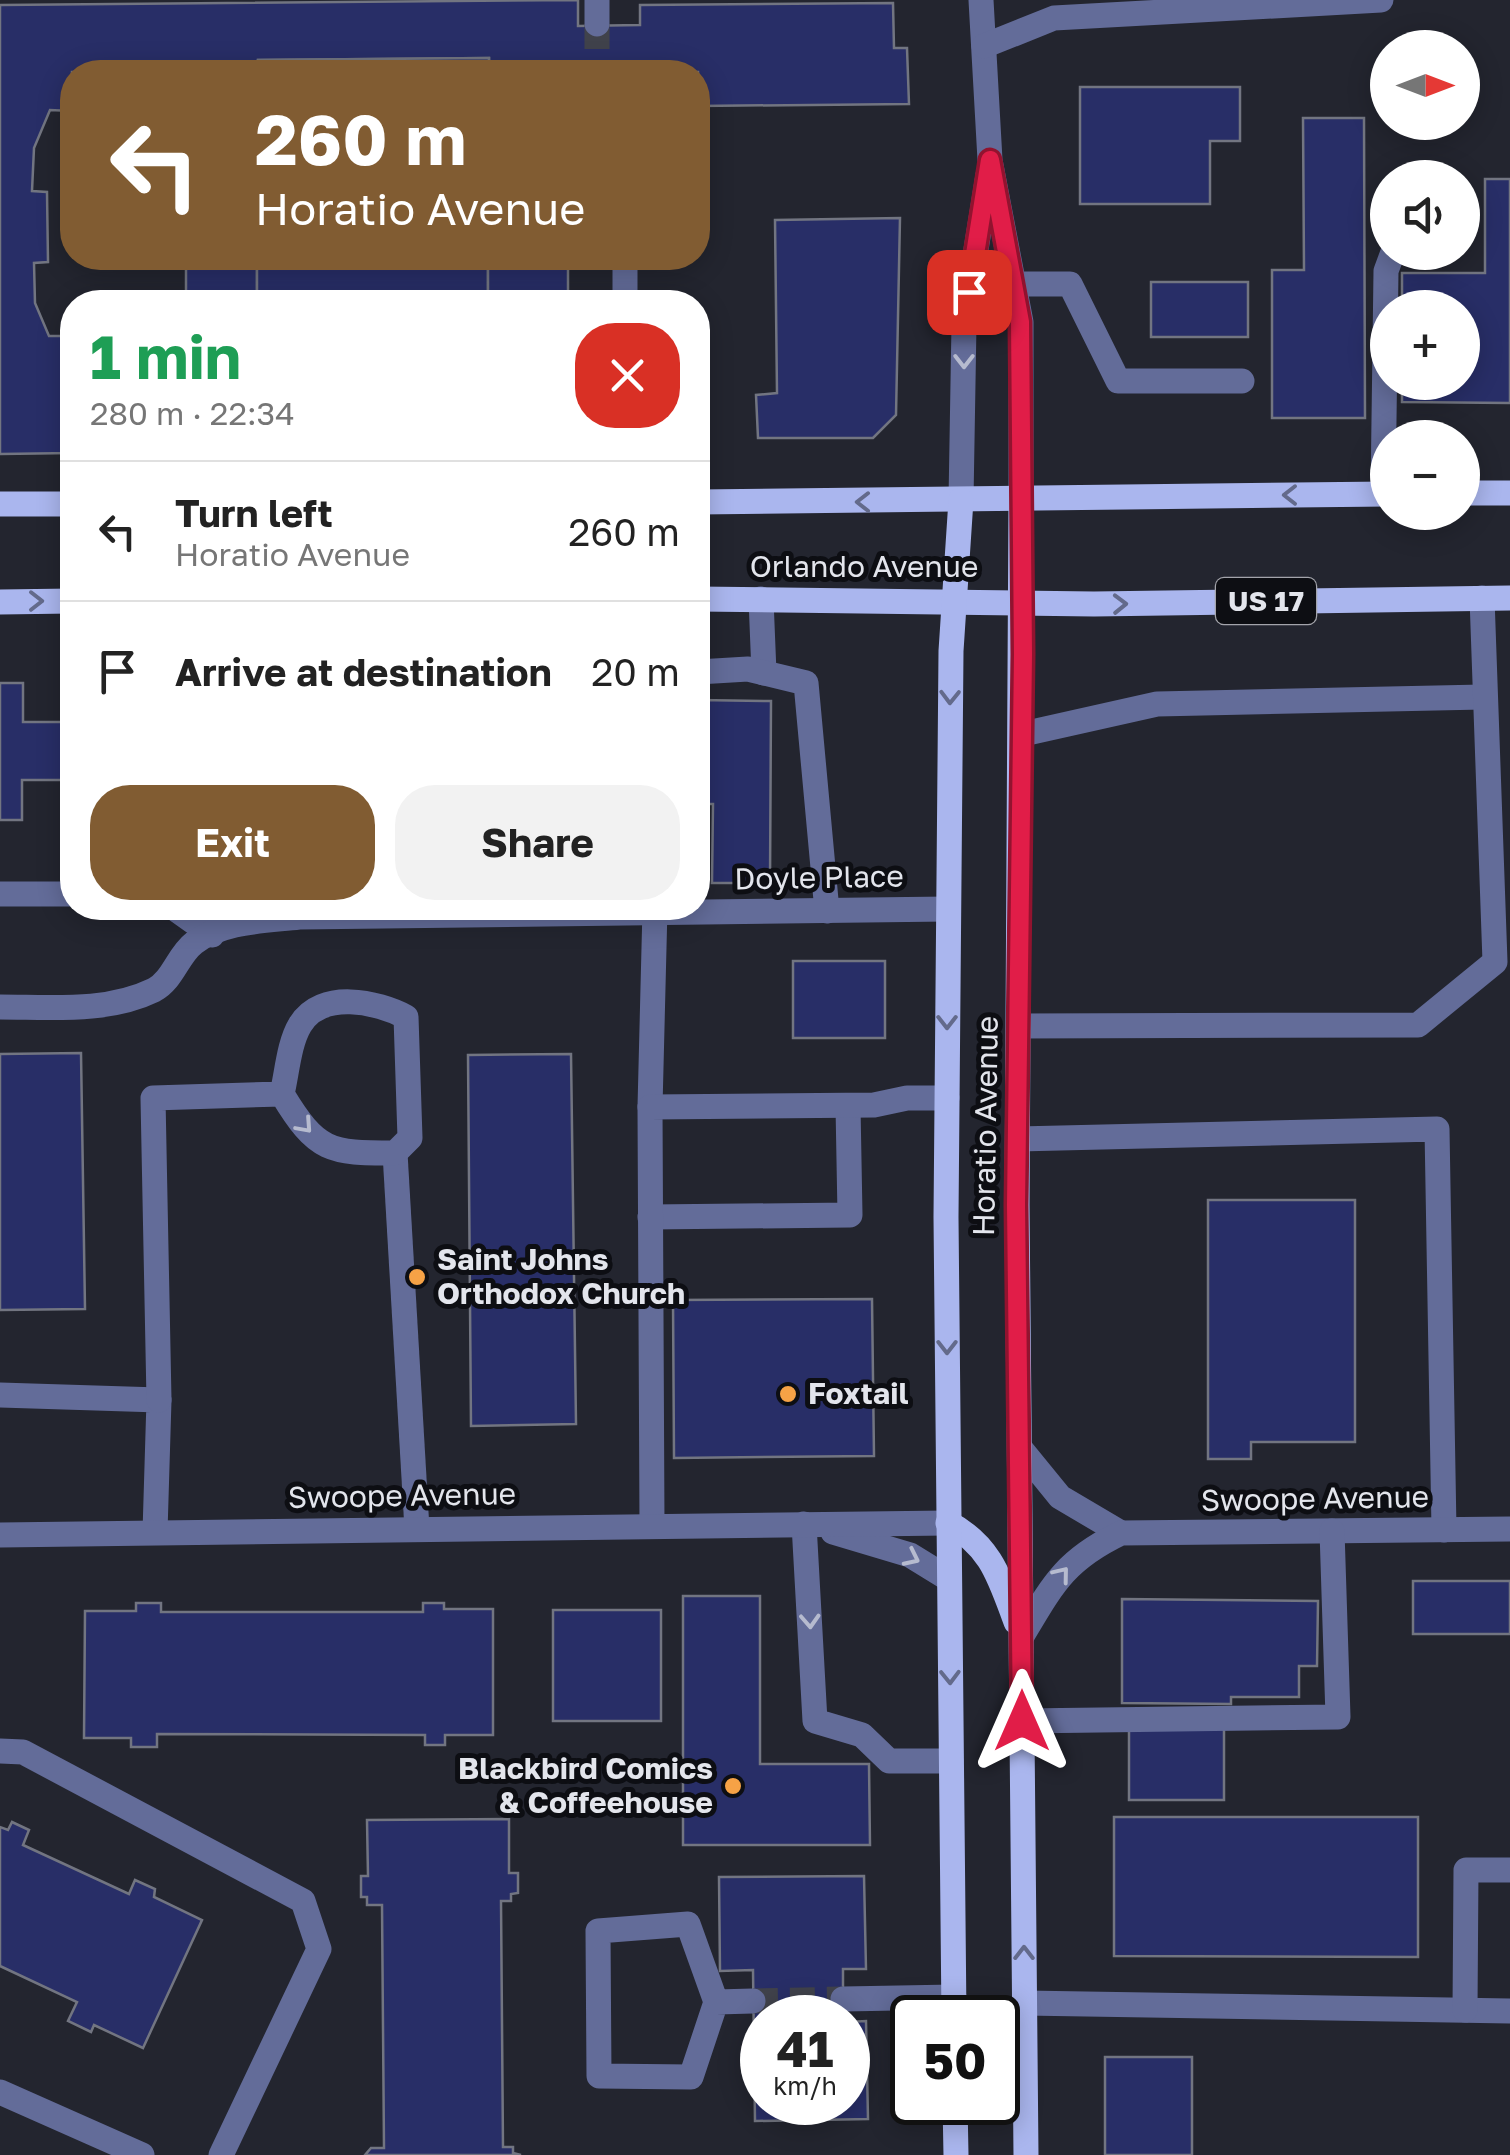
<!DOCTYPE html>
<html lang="en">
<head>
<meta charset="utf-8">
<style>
	:root { --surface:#fff; --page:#f2f2f2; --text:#222; --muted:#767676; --line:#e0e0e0; --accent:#815c32 }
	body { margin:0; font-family:"Golos Text",sans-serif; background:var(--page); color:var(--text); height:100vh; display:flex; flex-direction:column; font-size:38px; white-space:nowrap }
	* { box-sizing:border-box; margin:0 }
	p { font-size:32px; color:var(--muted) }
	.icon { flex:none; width:55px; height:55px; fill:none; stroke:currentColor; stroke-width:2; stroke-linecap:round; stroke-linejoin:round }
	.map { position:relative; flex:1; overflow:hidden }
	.side { position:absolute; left:60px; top:290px; width:650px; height:630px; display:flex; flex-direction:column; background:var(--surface); border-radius:40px; box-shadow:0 5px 25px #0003 }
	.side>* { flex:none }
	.top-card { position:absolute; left:60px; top:60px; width:650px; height:210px; border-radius:40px; box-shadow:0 5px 25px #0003; background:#815c32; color:#fff; overflow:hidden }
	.needle { width:65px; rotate:90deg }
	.fabs { position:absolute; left:1370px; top:30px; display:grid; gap:20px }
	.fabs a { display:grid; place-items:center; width:110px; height:110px; border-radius:50%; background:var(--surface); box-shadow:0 5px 25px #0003; font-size:50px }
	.speed { position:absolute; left:740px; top:1995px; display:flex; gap:20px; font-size:50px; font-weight:700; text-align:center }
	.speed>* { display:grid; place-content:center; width:130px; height:130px; border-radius:50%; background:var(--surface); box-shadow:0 5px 25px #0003; line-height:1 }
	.speed small { font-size:25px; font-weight:400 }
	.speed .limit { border:5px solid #111; border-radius:15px; background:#fff; color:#111 }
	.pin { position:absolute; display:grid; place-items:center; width:85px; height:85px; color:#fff; margin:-42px; border-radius:20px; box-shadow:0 5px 15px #0006 }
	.me { position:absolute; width:110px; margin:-55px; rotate:0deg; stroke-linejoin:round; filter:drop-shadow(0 0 8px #0008) }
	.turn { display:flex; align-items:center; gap:35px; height:210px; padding:0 30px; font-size:45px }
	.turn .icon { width:130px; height:130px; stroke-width:2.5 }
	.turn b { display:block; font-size:70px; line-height:85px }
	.round { display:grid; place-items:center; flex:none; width:105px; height:105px; border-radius:40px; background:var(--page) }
	.overview { display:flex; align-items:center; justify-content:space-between; height:170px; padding:0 30px }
	h1 { font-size:60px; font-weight:700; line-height:75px; color:#1e9e55 }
	.button { display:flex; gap:20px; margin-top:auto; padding:20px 30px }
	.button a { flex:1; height:115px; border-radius:40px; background:var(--accent); color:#fff; font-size:40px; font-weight:700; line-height:115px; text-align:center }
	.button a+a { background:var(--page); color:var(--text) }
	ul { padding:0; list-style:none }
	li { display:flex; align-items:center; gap:30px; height:140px; padding:0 30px; border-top:2px solid var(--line) }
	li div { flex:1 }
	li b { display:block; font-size:38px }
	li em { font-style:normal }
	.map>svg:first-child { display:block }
	.building { fill:#282e67; stroke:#727581; stroke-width:2.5 }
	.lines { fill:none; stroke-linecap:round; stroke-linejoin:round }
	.minor-tunnel { stroke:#40424b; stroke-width:25; stroke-dasharray:25 12; stroke-linecap:butt }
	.minor { stroke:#636c99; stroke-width:25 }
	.major { stroke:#aab6ee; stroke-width:25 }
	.oneway { stroke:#b6bbcf }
	.oneway2 { stroke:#636a8b }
	.route-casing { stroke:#92132f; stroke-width:25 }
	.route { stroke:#e11d48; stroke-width:18 }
	.poi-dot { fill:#f6a246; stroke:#0d0e13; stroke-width:4 }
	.labels { text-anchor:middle; stroke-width:10; stroke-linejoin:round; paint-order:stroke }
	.shield { fill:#0d0e13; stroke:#a3a4ab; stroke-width:2.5 }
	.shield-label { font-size:28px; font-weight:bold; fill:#e3e5ec }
	.street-label { font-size:30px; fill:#e3e5ec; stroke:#0d0e13 }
	.poi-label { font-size:30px; font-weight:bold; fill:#e3e5ec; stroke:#0d0e13; text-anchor:start }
</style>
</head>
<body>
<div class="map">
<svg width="1510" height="2155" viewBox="0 0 1510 2155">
	<rect width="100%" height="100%" fill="#23252f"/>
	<g class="building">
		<path d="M578,0v26l62,-1v-20l253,-2 1,45h13l2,56 -211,2v16v-50h-209v-14l-231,2v12h-186v39l-22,-1 -16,38 -2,43 15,1 1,70 -14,1 1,40 14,33h23v117l-72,1v-449z"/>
		<path d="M489,58v14h-231v-12z"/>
		<path d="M1080,87h160v54h-30v63h-130z"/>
		<path d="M1303,118h61l1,300h-93v-148h32z"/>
		<path d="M1485,179h25v224l-108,-1v-20h60v-74h-60v-35h83z"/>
		<path d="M900,218l-4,197 -23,23h-115l-2,-43 21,-2 -2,-173z"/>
		<rect x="186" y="258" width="71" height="44"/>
		<rect x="257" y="258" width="231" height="44"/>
		<rect x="488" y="258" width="80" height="44"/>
		<rect x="1151" y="282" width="97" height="55"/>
		<path d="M0,683h23v39h49v58h-50v40h-22z"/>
		<path d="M698,700l73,1 -1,182h-58l1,-79h-15z"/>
		<rect x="793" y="961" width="92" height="77"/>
		<path d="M81,1053l4,256 -85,1v-256z"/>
		<path d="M571,1054l5,370 -105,2 -3,-371z"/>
		<path d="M1208,1200h147v242h-104v17h-43z"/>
		<path d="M872,1299l2,157 -200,2 -1,-158z"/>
		<rect x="1413" y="1581" width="97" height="53"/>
		<path d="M683,1596h77v168h109l1,81h-187z"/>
		<path d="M1122,1599l196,2 -1,65h-18v31h-68v7l-109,-1z"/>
		<path d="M136,1603h25v9h262v-9h21v6h49v126h-48v10h-20v-10l-268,-1v13h-26v-9h-47l1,-127h51z"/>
		<rect x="553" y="1610" width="108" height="111"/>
		<rect x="1129" y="1723" width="95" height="77"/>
		<path d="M1114,1817h304v140l-304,-1z"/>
		<path d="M509,1819v54h9v20l-7,1v7h-10l2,246h10v6l8,2h-156l6,-7h13l-2,-243h-15v-8h-6v-21h7l-1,-56z"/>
		<path d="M12,1822l17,8 -6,15 106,49 6,-14 20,9 -1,8 48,23 -59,128 -49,-23 -3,7 -23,-11 9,-19 -77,-36v-139l8,3z"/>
		<path d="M864,1876l2,93h-23v49h-81v84h86v-80l18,-1 2,98 -113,2 -2,-151 -33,1 -1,-94z"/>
		<rect x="1105" y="2057" width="87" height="98"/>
	</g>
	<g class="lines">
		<g class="minor-tunnel">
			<path d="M597,24v48"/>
			<path d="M753,2001l90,-2"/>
		</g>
		<g class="minor">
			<path d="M981,0l9,160 31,162v176"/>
			<path d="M597,24v-24"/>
			<path d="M984,46l70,-28 327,-18"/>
			<path d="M625,258v44"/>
			<path d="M1015,284h55l48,97h124"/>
			<path d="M1383,494l3,-223 7,-19"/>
			<path d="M961,500l3,-176 24,-149"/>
			<path d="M761,599l3,74"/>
			<path d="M698,672l50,-3 58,14 21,228"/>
			<path d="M1023,734l134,-30 326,-7"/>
			<path d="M0,894h72"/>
			<path d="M174,908l38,27"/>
			<path d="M0,1007c50,0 107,6 154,-17 19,-10 24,-35 40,-47 28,-22 71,-22 105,-26l649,-8"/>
			<path d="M1019,1026l399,-1 77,-63 -13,-364"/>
			<path d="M650,1107l5,-199"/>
			<path d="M1018,1139l419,-10 7,401"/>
			<path d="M395,1153l22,376"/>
			<path d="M650,1217l200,-2 -2,-109"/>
			<path d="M0,1395l159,5 -4,132"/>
			<path d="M159,1400l-6,-302 129,-4c35,58 47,59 113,59l15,-15 -4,-121c-28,-15 -85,-28 -106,8 -11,18 -13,48 -18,69"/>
			<path d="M1020,1448l40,49 61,36"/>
			<path d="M804,1524l11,197 47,14 27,26h62"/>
			<path d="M652,1526l-2,-419 224,-2 33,-7h40"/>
			<path d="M833,1532l77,23 39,24"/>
			<path d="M0,1535l948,-12"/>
			<path d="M1022,1636c31,-52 43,-76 99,-103l389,-4"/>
			<path d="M1023,1721l315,-4 -6,-186"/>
			<path d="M0,1751l23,1 280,149 16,48 -98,206"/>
			<path d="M843,1999l111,-2"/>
			<path d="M716,2002l-25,75 -92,-1 -1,-145 90,-7 28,78 37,-1"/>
			<path d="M1024,2003l486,8"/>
			<path d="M1465,2010l1,-140h44"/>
			<path d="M0,2092l142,63"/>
		</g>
		<g class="major">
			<path d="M1462,493h48"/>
			<path d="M1021,498l-4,707 9,950"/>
			<path d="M698,502l690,-8"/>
			<path d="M0,504h72"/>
			<path d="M698,599l396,5 416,-6"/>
			<path d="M0,602l72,-1"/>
			<path d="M948,1523c43,22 52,56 68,99"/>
			<path d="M954,2018l-8,-801 5,-566 10,-151"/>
			<path d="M955,2102l1,53"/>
		</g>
	</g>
	<defs><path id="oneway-chevron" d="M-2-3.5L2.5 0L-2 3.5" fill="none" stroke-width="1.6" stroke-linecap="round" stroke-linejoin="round" transform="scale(2.5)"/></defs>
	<g class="oneway">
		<use href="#oneway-chevron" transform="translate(964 361) rotate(90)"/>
		<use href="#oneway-chevron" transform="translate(305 1126) rotate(48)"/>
		<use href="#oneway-chevron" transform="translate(912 1558) rotate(26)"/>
		<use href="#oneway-chevron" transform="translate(1062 1574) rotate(-51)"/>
		<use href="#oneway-chevron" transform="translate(810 1621) rotate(87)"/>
	</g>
	<g class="oneway2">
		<use href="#oneway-chevron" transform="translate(1290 495) rotate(180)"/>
		<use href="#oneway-chevron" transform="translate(863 502) rotate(180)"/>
		<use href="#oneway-chevron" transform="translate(36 601)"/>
		<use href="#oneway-chevron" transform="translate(1120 604) rotate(-1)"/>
		<use href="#oneway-chevron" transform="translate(950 697) rotate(91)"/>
		<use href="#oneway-chevron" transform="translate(947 1022) rotate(90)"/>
		<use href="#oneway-chevron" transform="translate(947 1347) rotate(90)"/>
		<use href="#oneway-chevron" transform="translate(950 1677) rotate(89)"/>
		<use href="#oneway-chevron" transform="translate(1024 1953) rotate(-90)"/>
	</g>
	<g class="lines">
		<defs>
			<path id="route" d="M969,292l21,-132 30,162 3,332 -7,551 6,516"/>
		</defs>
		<use href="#route" class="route-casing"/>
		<use href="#route" class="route"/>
	</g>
	<g class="poi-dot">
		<circle cx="417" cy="1277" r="10"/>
		<circle cx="788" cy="1394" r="10"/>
		<circle cx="733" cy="1786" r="10"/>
	</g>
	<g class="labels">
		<rect class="shield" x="1216" y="578" width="100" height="46" rx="8"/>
		<g class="shield-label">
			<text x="1266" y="611">US 17</text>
		</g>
		<g class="street-label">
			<text x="864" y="577">Orlando Avenue</text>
			<text transform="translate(819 878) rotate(-1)" y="10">Doyle Place</text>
			<text transform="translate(986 1126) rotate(-89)" y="10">Horatio Avenue</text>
			<text transform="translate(402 1496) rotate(-1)" y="10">Swoope Avenue</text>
			<text transform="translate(1315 1499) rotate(-1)" y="10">Swoope Avenue</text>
		</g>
		<g class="poi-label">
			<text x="437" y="1270">Saint Johns<tspan x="437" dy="34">Orthodox Church</tspan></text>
			<text x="808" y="1404">Foxtail</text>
			<text x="713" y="1779" text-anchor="end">Blackbird Comics<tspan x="713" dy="34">&amp; Coffeehouse</tspan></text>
		</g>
	</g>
</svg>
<div class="fabs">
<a><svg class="needle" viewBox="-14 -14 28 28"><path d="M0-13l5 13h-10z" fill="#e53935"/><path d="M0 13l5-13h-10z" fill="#767676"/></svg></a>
<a><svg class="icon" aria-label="sound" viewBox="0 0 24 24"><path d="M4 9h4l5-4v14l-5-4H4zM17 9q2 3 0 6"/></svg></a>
<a>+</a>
<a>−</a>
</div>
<div class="speed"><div>41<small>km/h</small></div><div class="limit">50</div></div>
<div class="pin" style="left:969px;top:292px;background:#d93025"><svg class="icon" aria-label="arrive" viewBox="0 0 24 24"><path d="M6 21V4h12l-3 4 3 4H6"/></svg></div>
<svg class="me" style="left:1022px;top:1721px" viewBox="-20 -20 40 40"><path d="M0-17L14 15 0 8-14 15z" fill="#e11d48" stroke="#fff" stroke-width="4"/></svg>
<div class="top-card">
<div class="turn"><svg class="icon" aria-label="left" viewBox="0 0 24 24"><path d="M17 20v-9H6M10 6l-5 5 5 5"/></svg><div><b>260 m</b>Horatio Avenue</div></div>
</div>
<section class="side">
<div class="overview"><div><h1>1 min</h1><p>280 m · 22:34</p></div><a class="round" style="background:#d93025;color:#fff"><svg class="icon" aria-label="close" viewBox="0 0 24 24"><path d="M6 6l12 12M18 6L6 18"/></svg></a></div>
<ul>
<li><svg class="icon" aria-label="left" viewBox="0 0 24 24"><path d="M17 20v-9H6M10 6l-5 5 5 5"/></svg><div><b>Turn left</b><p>Horatio Avenue</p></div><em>260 m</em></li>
<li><svg class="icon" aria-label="arrive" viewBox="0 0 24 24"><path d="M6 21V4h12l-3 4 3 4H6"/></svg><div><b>Arrive at destination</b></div><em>20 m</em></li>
</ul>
<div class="button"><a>Exit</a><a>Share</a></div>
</section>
</div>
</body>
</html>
